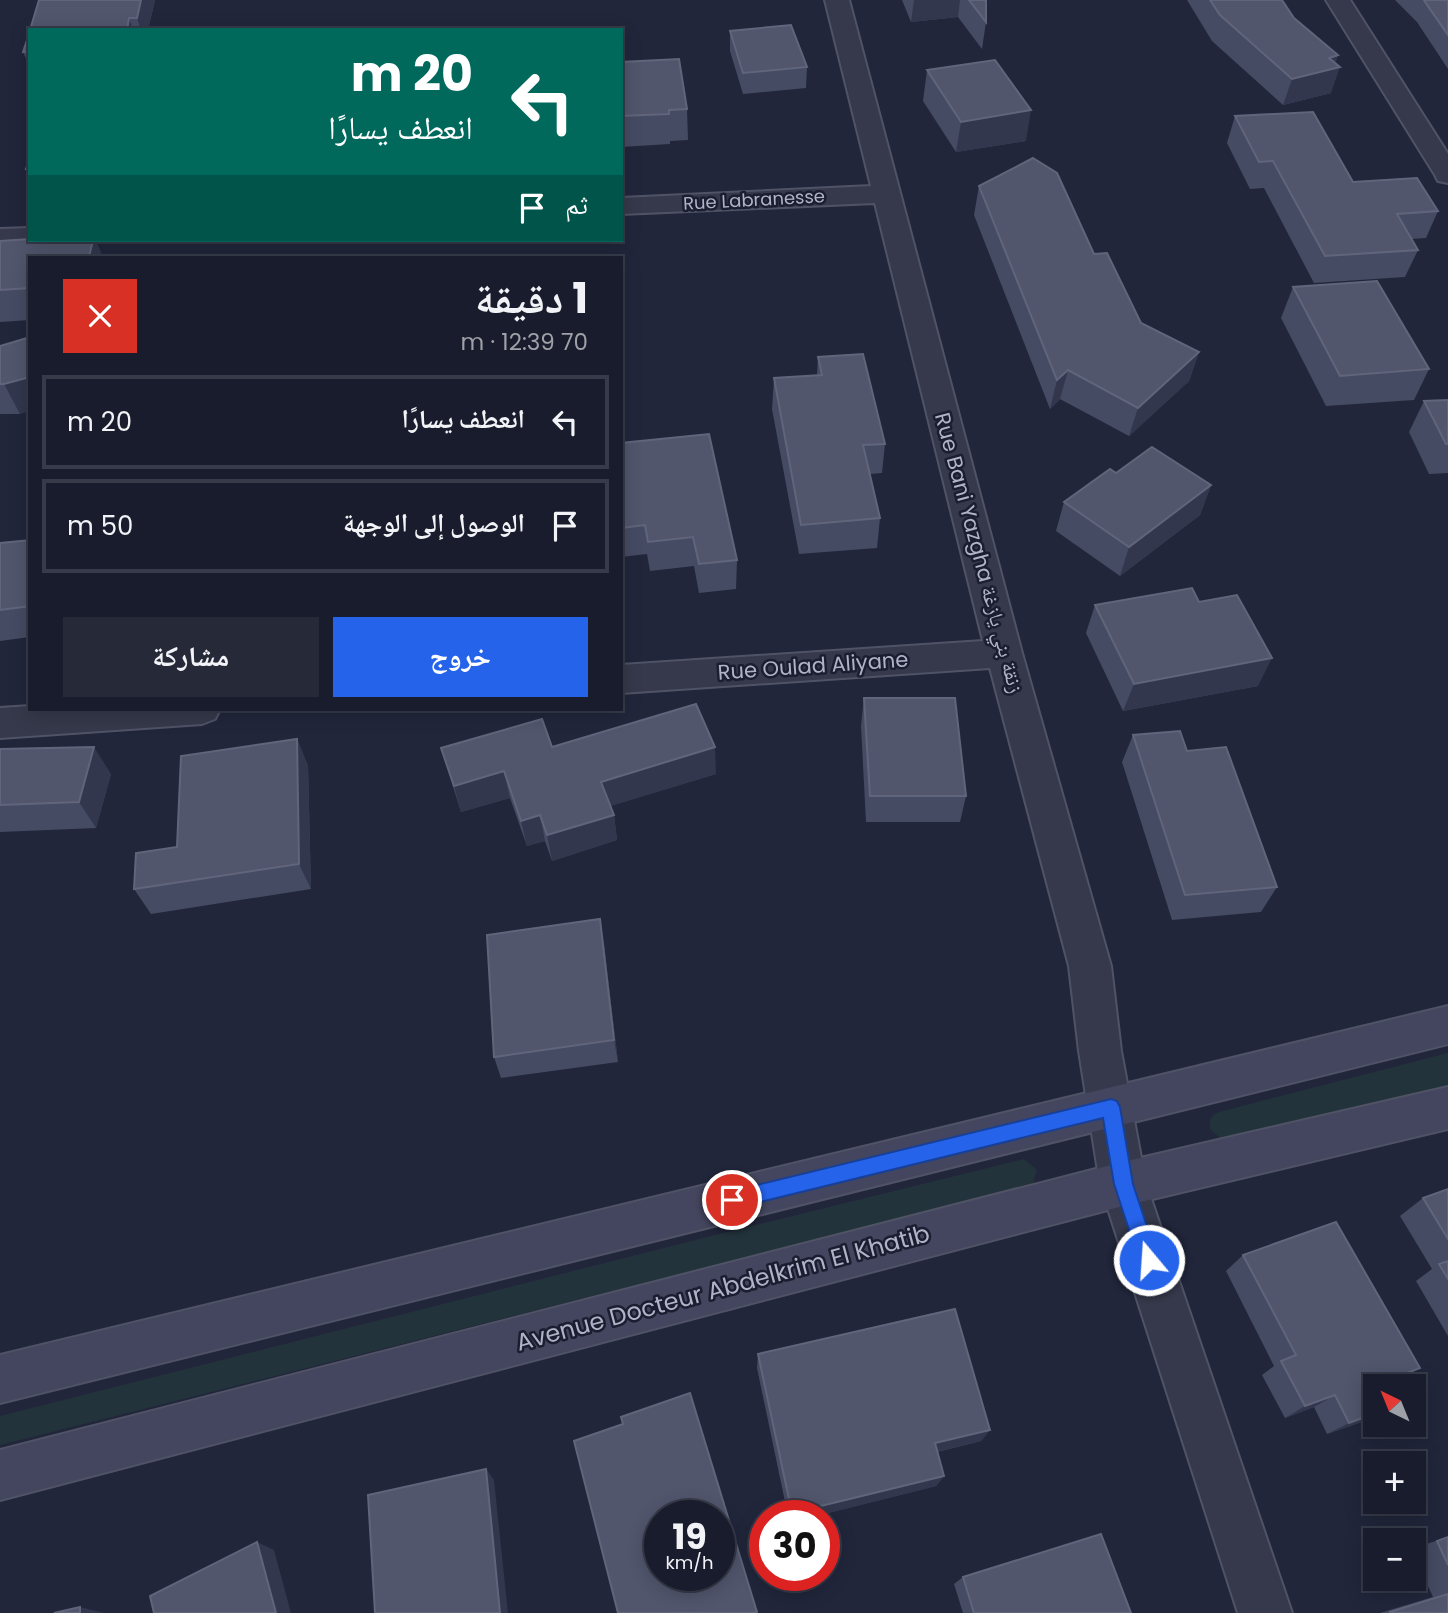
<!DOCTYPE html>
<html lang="ar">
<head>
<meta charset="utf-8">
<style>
	:root { --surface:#191c2c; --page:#262938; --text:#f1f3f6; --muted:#9fa1a9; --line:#373a48; --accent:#2563eb }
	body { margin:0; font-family:Poppins,"Noto Naskh Arabic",sans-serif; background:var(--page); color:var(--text); direction:rtl; height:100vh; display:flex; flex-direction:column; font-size:26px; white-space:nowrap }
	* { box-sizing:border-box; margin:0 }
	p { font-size:23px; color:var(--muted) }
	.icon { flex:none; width:38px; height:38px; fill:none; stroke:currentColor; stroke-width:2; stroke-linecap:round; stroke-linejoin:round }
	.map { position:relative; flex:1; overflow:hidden; direction:ltr }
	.sheet { position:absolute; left:28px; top:256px; width:595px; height:455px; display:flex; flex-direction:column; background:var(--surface); border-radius:0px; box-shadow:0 4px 18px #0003,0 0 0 2px var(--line); direction:rtl }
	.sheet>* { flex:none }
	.guide { position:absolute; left:28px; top:28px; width:595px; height:214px; border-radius:0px; box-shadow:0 4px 18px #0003,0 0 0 2px var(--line); direction:rtl; background:#00695c; color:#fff; overflow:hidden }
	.needle { width:46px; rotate:317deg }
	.buttons { position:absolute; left:1363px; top:1374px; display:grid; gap:14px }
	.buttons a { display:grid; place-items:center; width:63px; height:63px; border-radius:0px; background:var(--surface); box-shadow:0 4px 18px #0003,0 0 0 2px var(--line); font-size:35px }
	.speed { position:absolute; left:644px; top:1500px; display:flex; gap:14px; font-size:35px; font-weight:700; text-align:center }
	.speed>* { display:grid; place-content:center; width:91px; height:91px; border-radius:50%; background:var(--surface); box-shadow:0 4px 18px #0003,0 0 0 2px var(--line); line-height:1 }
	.speed small { font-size:18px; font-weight:400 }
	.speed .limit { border:10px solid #d22; background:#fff; color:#111 }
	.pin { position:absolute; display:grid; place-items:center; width:60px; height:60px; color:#fff; margin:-30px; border:4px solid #fff; border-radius:50%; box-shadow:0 2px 7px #0007 }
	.me { position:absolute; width:77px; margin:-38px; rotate:342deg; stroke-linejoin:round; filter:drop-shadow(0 0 5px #0008) }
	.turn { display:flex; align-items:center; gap:24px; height:147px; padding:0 35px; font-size:32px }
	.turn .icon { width:91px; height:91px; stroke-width:2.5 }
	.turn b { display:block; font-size:49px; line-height:60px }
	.then { display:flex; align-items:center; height:66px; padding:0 35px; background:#0003; gap:14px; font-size:26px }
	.round { display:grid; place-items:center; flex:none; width:74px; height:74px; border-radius:0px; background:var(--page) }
	.headline { display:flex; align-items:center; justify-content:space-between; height:119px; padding:0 35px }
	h1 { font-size:42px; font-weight:700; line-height:52px }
	.action { display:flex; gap:14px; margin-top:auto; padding:14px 35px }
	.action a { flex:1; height:80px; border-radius:0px; background:var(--accent); color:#fff; font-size:28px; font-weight:700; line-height:80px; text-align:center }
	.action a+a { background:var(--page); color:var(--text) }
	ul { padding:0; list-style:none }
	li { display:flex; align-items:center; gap:21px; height:94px; margin:0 14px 10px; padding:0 21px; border:4px solid var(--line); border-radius:0px }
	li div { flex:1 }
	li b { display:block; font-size:26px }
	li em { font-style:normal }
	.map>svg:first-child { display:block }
	.green { fill:#23333c }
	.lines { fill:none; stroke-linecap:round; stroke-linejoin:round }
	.minor-casing { stroke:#505366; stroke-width:4 }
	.secondary-casing { stroke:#505366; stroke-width:4 }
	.minor { fill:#35394b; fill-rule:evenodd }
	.secondary { fill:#43465e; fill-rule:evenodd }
	.wall { fill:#454b63 }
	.shaded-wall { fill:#32374e }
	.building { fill:#51566d; stroke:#60657b; stroke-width:2; fill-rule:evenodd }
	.route { fill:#2563eb; stroke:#184099; stroke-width:2 }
	.labels { text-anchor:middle; stroke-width:5; stroke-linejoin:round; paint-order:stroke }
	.far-street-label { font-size:18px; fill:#b0b3c7; stroke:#1a1e30 }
	.street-label { font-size:21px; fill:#b0b3c7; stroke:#1a1e30 }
	.near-street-label { font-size:24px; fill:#b0b3c7; stroke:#1a1e30 }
</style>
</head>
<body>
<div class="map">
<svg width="1448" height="1613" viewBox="0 0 1448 1613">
	<rect width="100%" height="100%" fill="#21263b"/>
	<g class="green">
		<path d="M1448,1053v32l-219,56 -7,-1 -12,-11c-1,-9 0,-13 9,-17z"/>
		<path d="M1024,1159l13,11 -4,13 -7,4 -1026,258v-29l727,-184z"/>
	</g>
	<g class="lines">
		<defs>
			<g id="minor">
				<path d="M825,0h24l173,653 89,313 10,85 25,133 146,429h-54l-138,-429 -21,-133 -10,-85 -79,-298 -369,25v-28l362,-24 -108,-438 -254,11v-16l250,-12z"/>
				<path d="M1326,0h24l98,154v29l-10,-2 -3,-6z"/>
				<path d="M30,228v12h11l-1,2 -40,3v-16z"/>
				<path d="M30,706v3h190l-5,10 -13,5 -202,14v-30z"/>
			</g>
			<g id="secondary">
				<path d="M1448,1006v38l-1448,359v-48z"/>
				<path d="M1448,1087v42l-325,77 -1123,294v-50l1123,-288z"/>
			</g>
		</defs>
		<use href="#minor" class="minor-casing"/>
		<use href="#secondary" class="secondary-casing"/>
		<use href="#minor" class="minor"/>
		<use href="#secondary" class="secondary"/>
	</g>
	<g class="wall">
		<path d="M39,0h116l-7,30h-118z"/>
		<path d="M902,0h84v22l-4,27 -24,-32 -47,5z"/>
		<path d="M1187,0h95l12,18 37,75 -48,12 -71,-64z"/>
		<path d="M1395,0h53v69l-31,-47z"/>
		<path d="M30,31v36l-7,-15z"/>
		<path d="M730,31l77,36 -1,21 -63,6 -13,-43z"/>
		<path d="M621,62l66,47 1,31 -18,1v3l-49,3z"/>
		<path d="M927,70l99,71 -70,11 -33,-51z"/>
		<path d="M1235,116l118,66 85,29 -12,27 -15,1 7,11 -13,27 -91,6 -50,-95 -14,1 -23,-46z"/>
		<path d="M979,186l115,68 47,69 58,29 -10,29 -60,55 -69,-37 -10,10 -76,-194z"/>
		<path d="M0,241l30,16v63l-30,2z"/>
		<path d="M1293,287l136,82 -15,31 -88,6 -45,-88z"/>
		<path d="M0,346l20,68h-20z"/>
		<path d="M818,357l67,87 -3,29 -12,1 10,44 -3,30 -78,6 -27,-145 2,-31 43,-3z"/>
		<path d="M1448,400v73l-19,1 -20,-42 15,-31z"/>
		<path d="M621,443l116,117 -1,29 -37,4 -5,-27 -44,5 -3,-17 -26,3z"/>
		<path d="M1211,485l-11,30 -80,61 -64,-45 8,-29z"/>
		<path d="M30,540v97l-30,4v-98z"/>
		<path d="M1199,602l59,84 -135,25 -37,-78 9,-28z"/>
		<path d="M864,698l102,98 -6,26h-94l-5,-96z"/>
		<path d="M1133,735l54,16 90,136 -16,25 -89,8 -50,-158z"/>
		<path d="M297,739l11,27 3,123 -160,25 -17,-25 43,-42z"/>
		<path d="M552,747l164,27 -106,32 4,9 3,25 -65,21 -7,-20 -18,5 -17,-48 -49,14 -20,-64z"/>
		<path d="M0,749l111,25 -15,54 -96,4z"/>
		<path d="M604,944l14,118 -117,16 -7,-21z"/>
		<path d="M1448,1189v147l-32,-55 16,-12 -32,-53 23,-18z"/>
		<path d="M1243,1255l153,127 -20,4v31l-49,17 -13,-27 -29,11 -23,-43 12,-9 -48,-95z"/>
		<path d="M758,1354l232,76 -9,11 -44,11 7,24 -8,10 -120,30h-28l-31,-148z"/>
		<path d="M1448,1537v76h-68l53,-16 -19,-42v-7z"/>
		<path d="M963,1577l168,36h-168l-9,-29z"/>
	</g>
	<g class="shaded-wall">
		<path d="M141,0h14l-7,30h-7l-4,-12z"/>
		<path d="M914,0h46l-2,17 -47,5z"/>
		<path d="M129,18l4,12h-6z"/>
		<path d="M1338,55l-4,14 6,-2 -9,26 -48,12 9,-26 37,-21z"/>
		<path d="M1031,110l-5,31 -70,11 5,-30z"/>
		<path d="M93,240h3l7,17h-14z"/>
		<path d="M1199,352l-10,29 -60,55 9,-28z"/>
		<path d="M1068,370l-8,29 -10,10 7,-29z"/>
		<path d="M30,377v34l-10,3 -16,-30z"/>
		<path d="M1211,485l-11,30 -80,61 9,-29z"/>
		<path d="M1272,658l-14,28 -135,25 11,-27z"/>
		<path d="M297,739l11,27 3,123 -12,-25z"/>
		<path d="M94,747l17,27 -15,54 -17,-26z"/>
		<path d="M715,747l1,27 -112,34 -3,-26z"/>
		<path d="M504,771l6,27 -49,14 -7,-26z"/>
		<path d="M540,815l5,26 -18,5 -6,-25z"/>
		<path d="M614,815l3,25 -65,21 -5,-26z"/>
		<path d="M600,919l4,25 14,118 -4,-22z"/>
		<path d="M1420,1368l-24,14 -11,4 4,-6z"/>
		<path d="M1335,1395l-21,12 -29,11 20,-12z"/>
		<path d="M1376,1413v4l-49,17 22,-11z"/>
		<path d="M990,1430l-9,11 -54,13 8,-11z"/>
		<path d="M486,1469l8,11 14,133h-8z"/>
		<path d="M944,1476l-8,10 -120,30h-25l1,-3z"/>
		<path d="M257,1542l17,8 17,63h-15z"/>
		<path d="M80,1607l24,6h-24z"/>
	</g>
	<g class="building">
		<path d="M39,0h102l-4,18h-8l-2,12h-97z"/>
		<path d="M969,0h17v22z"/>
		<path d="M1210,0h72l12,18 44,37 -9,3 11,9 -48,12 -72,-64z"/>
		<path d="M1424,0h24v35l-23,-33z"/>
		<path d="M791,25l16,42 -64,6 -13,-42z"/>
		<path d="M30,31v20l-7,1z"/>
		<path d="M679,59l8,50 -18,1v4l-48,2v-54z"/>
		<path d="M995,60l36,50 -70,12 -34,-52z"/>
		<path d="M1313,112l40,70 64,-4 21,33 -41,3 21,36 -93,6 -52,-95 -14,1 -24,-46z"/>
		<path d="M30,158v11h-4z"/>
		<path d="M1033,158l24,15 37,81 13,-1 34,70 58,29 -61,56 -70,-38 -11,10 -78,-194z"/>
		<path d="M30,239v1h63l-4,17h-59v31l-30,2v-49z"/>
		<path d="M1377,281l52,88 -89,7 -47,-89z"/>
		<path d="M30,337v40l-26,7h-4v-38z"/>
		<path d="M863,354l22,90 -22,1 17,73 -79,7 -27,-147 48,-3 -4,-18z"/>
		<path d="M1448,400v44h-2l-22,-43z"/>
		<path d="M709,434l28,126 -38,4 -6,-27 -45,5 -3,-17 -24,3v-85z"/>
		<path d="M1152,447l59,38 -82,62 -65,-45 46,-33 6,4z"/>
		<path d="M30,540v66l-30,4v-67z"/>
		<path d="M1192,588l7,14 38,-7 35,63 -138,26 -39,-79z"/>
		<path d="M864,698h91l11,98h-96z"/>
		<path d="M696,704l19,43 -114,35 13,33 -67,20 -7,-20 -19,6 -17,-50 -50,15 -13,-38 101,-29 10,28z"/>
		<path d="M1180,731l7,20 39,-4 51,140 -92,8 -52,-160z"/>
		<path d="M297,739l2,125 -165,25 2,-36 41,-6 4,-91z"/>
		<path d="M94,747l-15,55 -79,3v-56z"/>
		<path d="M600,919l14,121 -120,17 -7,-122z"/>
		<path d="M1448,1189v50l-25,-41z"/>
		<path d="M1336,1222l84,146 -31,12 3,6h-16v27l-27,10 -14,-28 -30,11 -24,-45 15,-6 -53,-100z"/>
		<path d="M1448,1261v18l-9,-15z"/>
		<path d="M955,1309l35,121 -55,13 9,33 -152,37 -34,-159z"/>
		<path d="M690,1393l67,219 -3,1h-136l-44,-172 49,-17 -2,-7zM660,1516h59v59h-59z"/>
		<path d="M486,1469l14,144h-125l-7,-118z"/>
		<path d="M1101,1534l30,79h-157l-11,-36z"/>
		<path d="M1448,1537v28l-11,-24z"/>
		<path d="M257,1542l19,71h-122l-4,-17z"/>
		<path d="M1448,1594v19h-58v-1z"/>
		<path d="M80,1607v6h-26z"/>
	</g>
	<path class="route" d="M1111,1099l6,2 3,6 13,77 25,76 -3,7 -6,3 -7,-3 -3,-7 -25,-76 -11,-66 -371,91 -7,-2 -3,-7 3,-6 7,-3z"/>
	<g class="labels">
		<g class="far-street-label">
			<text transform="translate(754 200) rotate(-3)" y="6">Rue Labranesse</text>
		</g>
		<g class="street-label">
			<text transform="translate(979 553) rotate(75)" y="7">Rue Bani Yazgha زنقة بني يازغة</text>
			<text transform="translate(813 666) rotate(-4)" y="7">Rue Oulad Aliyane</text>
		</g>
		<g class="near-street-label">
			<text transform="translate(723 1288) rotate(-15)" y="8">Avenue Docteur Abdelkrim El Khatib</text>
		</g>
	</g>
</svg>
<div class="buttons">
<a><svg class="needle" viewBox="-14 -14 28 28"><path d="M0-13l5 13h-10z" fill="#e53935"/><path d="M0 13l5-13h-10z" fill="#9fa1a9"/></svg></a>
<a>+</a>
<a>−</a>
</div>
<div class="speed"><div>19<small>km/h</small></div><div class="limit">30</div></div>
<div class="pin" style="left:732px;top:1200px;background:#d93025"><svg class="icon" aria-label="arrive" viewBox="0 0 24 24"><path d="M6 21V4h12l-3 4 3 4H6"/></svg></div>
<svg class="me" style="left:1149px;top:1260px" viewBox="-20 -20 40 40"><circle r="17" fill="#2563eb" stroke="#fff" stroke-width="3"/><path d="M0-11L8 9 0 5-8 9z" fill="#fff"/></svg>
<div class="guide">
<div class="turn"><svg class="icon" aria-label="left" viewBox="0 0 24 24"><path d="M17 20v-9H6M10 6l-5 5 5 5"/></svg><div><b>20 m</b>انعطف يسارًا</div></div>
<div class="then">ثم<svg class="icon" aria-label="arrive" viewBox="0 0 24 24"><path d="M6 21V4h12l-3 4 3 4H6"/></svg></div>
</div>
<section class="sheet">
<div class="headline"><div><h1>1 دقيقة</h1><p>70 m · 12:39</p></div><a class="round" style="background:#d93025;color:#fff"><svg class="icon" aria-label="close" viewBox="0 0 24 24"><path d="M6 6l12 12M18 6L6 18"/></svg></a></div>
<ul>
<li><svg class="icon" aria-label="left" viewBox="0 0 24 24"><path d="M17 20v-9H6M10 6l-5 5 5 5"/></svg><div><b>انعطف يسارًا</b></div><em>20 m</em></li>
<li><svg class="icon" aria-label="arrive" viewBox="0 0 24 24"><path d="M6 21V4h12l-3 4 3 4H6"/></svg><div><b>الوصول إلى الوجهة</b></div><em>50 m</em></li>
</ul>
<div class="action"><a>خروج</a><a>مشاركة</a></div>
</section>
</div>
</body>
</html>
